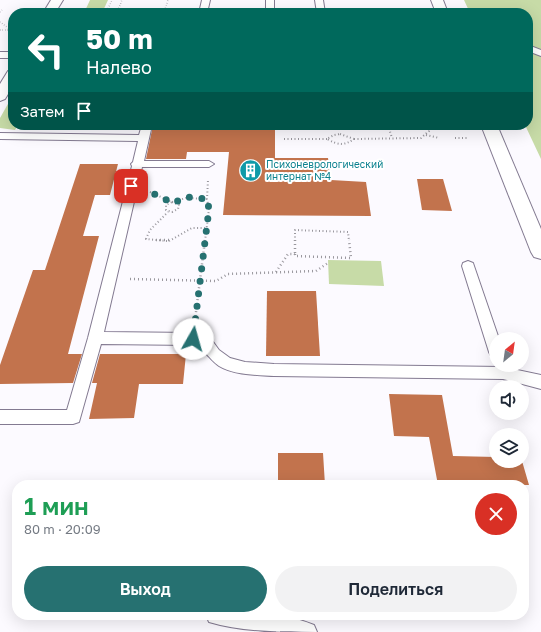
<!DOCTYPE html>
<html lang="ru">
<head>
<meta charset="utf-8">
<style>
	:root { --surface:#fff; --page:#f2f2f3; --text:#1f2937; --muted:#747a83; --accent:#267171 }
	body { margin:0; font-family:"Golos Text",sans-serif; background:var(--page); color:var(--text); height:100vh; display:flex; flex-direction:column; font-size:15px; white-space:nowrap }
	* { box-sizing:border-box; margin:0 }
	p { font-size:13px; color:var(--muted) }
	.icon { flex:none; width:22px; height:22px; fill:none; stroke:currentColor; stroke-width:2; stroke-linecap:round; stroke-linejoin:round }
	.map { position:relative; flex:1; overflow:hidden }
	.details { position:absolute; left:12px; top:480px; width:517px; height:140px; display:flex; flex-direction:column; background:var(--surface); border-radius:16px; box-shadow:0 4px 16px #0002 }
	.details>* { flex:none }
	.banner { position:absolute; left:8px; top:8px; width:525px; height:122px; border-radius:16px; box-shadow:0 4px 16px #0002; background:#00695c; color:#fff; overflow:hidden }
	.needle { width:26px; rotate:29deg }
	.fabs { position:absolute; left:489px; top:332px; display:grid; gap:8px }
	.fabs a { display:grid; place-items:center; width:40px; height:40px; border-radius:50%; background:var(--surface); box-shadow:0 4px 16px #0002; font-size:20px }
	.pin { position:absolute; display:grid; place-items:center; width:34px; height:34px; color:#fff; margin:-17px; border-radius:8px; box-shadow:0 2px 6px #0006 }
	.me { position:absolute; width:44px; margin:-22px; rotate:7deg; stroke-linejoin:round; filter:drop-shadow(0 0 3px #0008) }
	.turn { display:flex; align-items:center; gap:14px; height:84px; padding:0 12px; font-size:18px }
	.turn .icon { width:52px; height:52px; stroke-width:2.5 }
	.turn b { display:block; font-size:28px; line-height:34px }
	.then { display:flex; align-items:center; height:38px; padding:0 12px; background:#0003; gap:8px; font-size:15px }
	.round { display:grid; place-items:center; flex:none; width:42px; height:42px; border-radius:21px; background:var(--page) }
	.headline { display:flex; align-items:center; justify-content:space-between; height:68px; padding:0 12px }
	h1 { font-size:24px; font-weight:600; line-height:30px; color:#1e9e55 }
	.primary-button { display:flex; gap:8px; margin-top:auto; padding:8px 12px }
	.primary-button a { flex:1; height:46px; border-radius:24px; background:var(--accent); color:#fff; font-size:16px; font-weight:600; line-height:46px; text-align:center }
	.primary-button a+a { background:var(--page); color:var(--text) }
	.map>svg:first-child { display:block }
	.green { fill:#c7dba7 }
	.building { fill:#c2734d }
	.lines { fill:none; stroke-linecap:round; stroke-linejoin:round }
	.service-casing { stroke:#837a91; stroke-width:2 }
	.minor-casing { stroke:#837a91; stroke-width:2 }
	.secondary-casing { stroke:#837a91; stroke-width:2 }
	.path-far2 { stroke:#99979d; stroke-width:1.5; stroke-dasharray:0.5 2; stroke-linecap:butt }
	.path-far1 { stroke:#99979d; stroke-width:2; stroke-dasharray:1 2.5; stroke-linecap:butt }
	.path { stroke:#99979d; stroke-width:2.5; stroke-dasharray:1 3; stroke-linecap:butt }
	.service { fill:#fff; fill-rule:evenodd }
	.minor { fill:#fff; fill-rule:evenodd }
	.secondary { fill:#fff; fill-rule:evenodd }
	.route { stroke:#267171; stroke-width:7; stroke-dasharray:0 12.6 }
	.labels { text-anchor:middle; stroke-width:4; stroke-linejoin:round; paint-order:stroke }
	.far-culture-label { font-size:10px; fill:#0d838f; stroke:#fff; text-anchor:start }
</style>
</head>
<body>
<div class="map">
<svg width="541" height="632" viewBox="0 0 541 632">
	<rect width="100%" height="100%" fill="#fcfaff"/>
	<g class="green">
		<path d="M90,0h18l-6,13h-18z"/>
		<path d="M464,0h77v159l-16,-34h3v-112h-58z"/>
		<path d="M13,95v30h5l-3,5 -15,-2v-10z"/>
		<path d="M328,260l53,1 3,25 -55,-2z"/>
	</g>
	<g class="building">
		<path d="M153,125h122v33h53l3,22 35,2 5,34 -148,-1 6,-63h-42l-1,7h-40z"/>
		<path d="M80,164h38l-8,31h-15l-12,41h16l-31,118h14l-9,29 -73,1v-19l33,-95h12z"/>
		<path d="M417,179h26l9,32 -30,-1z"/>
		<path d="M267,291h49l4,65h-54z"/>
		<path d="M100,354h86l-3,30h-44l-5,34 -45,1 8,-36h-5z"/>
		<path d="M389,394l53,1 11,61 43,1v4h26l7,24h-91l-9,-48 -35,-1z"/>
		<path d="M278,453h45l2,32h-47z"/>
	</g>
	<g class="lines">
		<defs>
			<g id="service">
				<path d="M202,0h8l-3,13h-8z"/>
				<rect x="266" y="0" width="8" height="13"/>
				<path d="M315,0h8l2,13h-8z"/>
				<path d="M528,45l13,5v6l-13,-5z"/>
				<rect x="0" y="52" width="13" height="6"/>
				<path d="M142,125h10l-8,36h65l5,3 -5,3h-67l-38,165 89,1 18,6 8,11 11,8 15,4 29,2 229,3 38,8v14l-38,-10 -229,-3c-16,-1 -41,-1 -55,-10 -10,-7 -15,-18 -26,-21l-92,-1 -22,78 -6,2h-73v-14h67l21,-72 44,-172 -1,-2 2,-2 5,-21 -138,-2v-6l139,2z"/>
				<path d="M468,261l5,2 1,3 25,73h-3v19l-5,-2 -2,-4 -27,-86 1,-3z"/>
				<path d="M206,615c35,0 75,-4 108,10l3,7c-35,0 -75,0 -108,-10z"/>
			</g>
			<g id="minor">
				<path d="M51,0h12l-8,13h-12z"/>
				<path d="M13,70v16l-8,13 -5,2v-17l8,-13z"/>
			</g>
			<g id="secondary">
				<path d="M431,0h12l5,13h-12z"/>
				<path d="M481,125h16l44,104v30l-7,-2 -3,-5z"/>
			</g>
		</defs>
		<use href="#service" class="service-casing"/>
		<use href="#minor" class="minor-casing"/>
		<use href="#secondary" class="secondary-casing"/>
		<g class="path-far2">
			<path d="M0,12l2,-2"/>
			<path d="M106,13l6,-13"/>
			<path d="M117,13l5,-13"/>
			<path d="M164,13l4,-13"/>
			<path d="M0,22l11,8"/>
			<path d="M0,30h13"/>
		</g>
		<g class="path-far1">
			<path d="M388,125l4,13"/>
			<path d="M340,134l14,5c-10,7 -16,6 -27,0l7,-4z"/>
			<path d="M426,135l13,3"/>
			<path d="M455,138h13"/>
			<path d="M284,139h43"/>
			<path d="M354,139l67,-1 8,-7v-6"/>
			<path d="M150,192l22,10"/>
			<path d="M172,202l7,3 -1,4 -6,3 -6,-2v-5z"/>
			<path d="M172,202l14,-4 21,1"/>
			<path d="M167,241l-21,-2 4,-9 18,-18"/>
			<path d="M169,241l23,-13h15"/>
			<path d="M205,241l4,-32 -2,-10 1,-19"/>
			<path d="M295,241v-11l53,2 1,9"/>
		</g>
		<g class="path">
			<path d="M156,240h15"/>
			<path d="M295,240v14"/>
			<path d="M295,254v2l56,2 -2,-18"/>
			<path d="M276,272l12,-18h7"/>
			<path d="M130,279l86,2 12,-7 88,-3 12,-8"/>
			<path d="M195,320l10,-80"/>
		</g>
		<use href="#service" class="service"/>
		<use href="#minor" class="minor"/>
		<use href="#secondary" class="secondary"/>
	</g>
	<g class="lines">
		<path class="route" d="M131,186l23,8 19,9 14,-6 20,2 2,10 -16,130"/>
	</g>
	<defs>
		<symbol id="building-disc" viewBox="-11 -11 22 22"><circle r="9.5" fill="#0f9aa8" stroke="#fff"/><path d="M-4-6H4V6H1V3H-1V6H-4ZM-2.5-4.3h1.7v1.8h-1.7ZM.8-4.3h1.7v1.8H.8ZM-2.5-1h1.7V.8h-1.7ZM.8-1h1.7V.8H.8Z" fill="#fff"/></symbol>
	</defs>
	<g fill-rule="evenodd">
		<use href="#building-disc" x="238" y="158" width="25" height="25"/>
	</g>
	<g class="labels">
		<g class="far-culture-label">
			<text x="266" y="168">Психоневрологический<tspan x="266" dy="12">интернат №4</tspan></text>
		</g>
	</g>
</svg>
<div class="fabs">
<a><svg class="needle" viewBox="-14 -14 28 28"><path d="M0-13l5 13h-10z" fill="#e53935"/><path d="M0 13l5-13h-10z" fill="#747a83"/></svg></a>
<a><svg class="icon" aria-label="sound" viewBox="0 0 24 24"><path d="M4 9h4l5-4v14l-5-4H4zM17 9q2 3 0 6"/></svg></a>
<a><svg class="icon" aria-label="layers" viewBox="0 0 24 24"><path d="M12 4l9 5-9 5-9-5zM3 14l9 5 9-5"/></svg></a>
</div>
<div class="pin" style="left:131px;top:186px;background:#d93025"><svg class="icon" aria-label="arrive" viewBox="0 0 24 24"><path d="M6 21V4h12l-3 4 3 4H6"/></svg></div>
<svg class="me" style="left:193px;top:339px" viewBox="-20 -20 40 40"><circle r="19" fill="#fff"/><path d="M0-13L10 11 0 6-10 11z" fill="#267171"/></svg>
<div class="banner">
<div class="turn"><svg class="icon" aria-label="left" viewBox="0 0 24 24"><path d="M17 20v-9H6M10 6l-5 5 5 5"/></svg><div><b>50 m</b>Налево</div></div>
<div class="then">Затем<svg class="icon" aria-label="arrive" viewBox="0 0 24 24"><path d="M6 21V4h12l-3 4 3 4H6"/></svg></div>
</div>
<section class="details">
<div class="headline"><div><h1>1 мин</h1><p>80 m · 20:09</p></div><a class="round" style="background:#d93025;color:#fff"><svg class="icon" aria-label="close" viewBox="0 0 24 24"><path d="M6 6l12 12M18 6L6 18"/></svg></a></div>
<div class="primary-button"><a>Выход</a><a>Поделиться</a></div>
</section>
</div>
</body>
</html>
